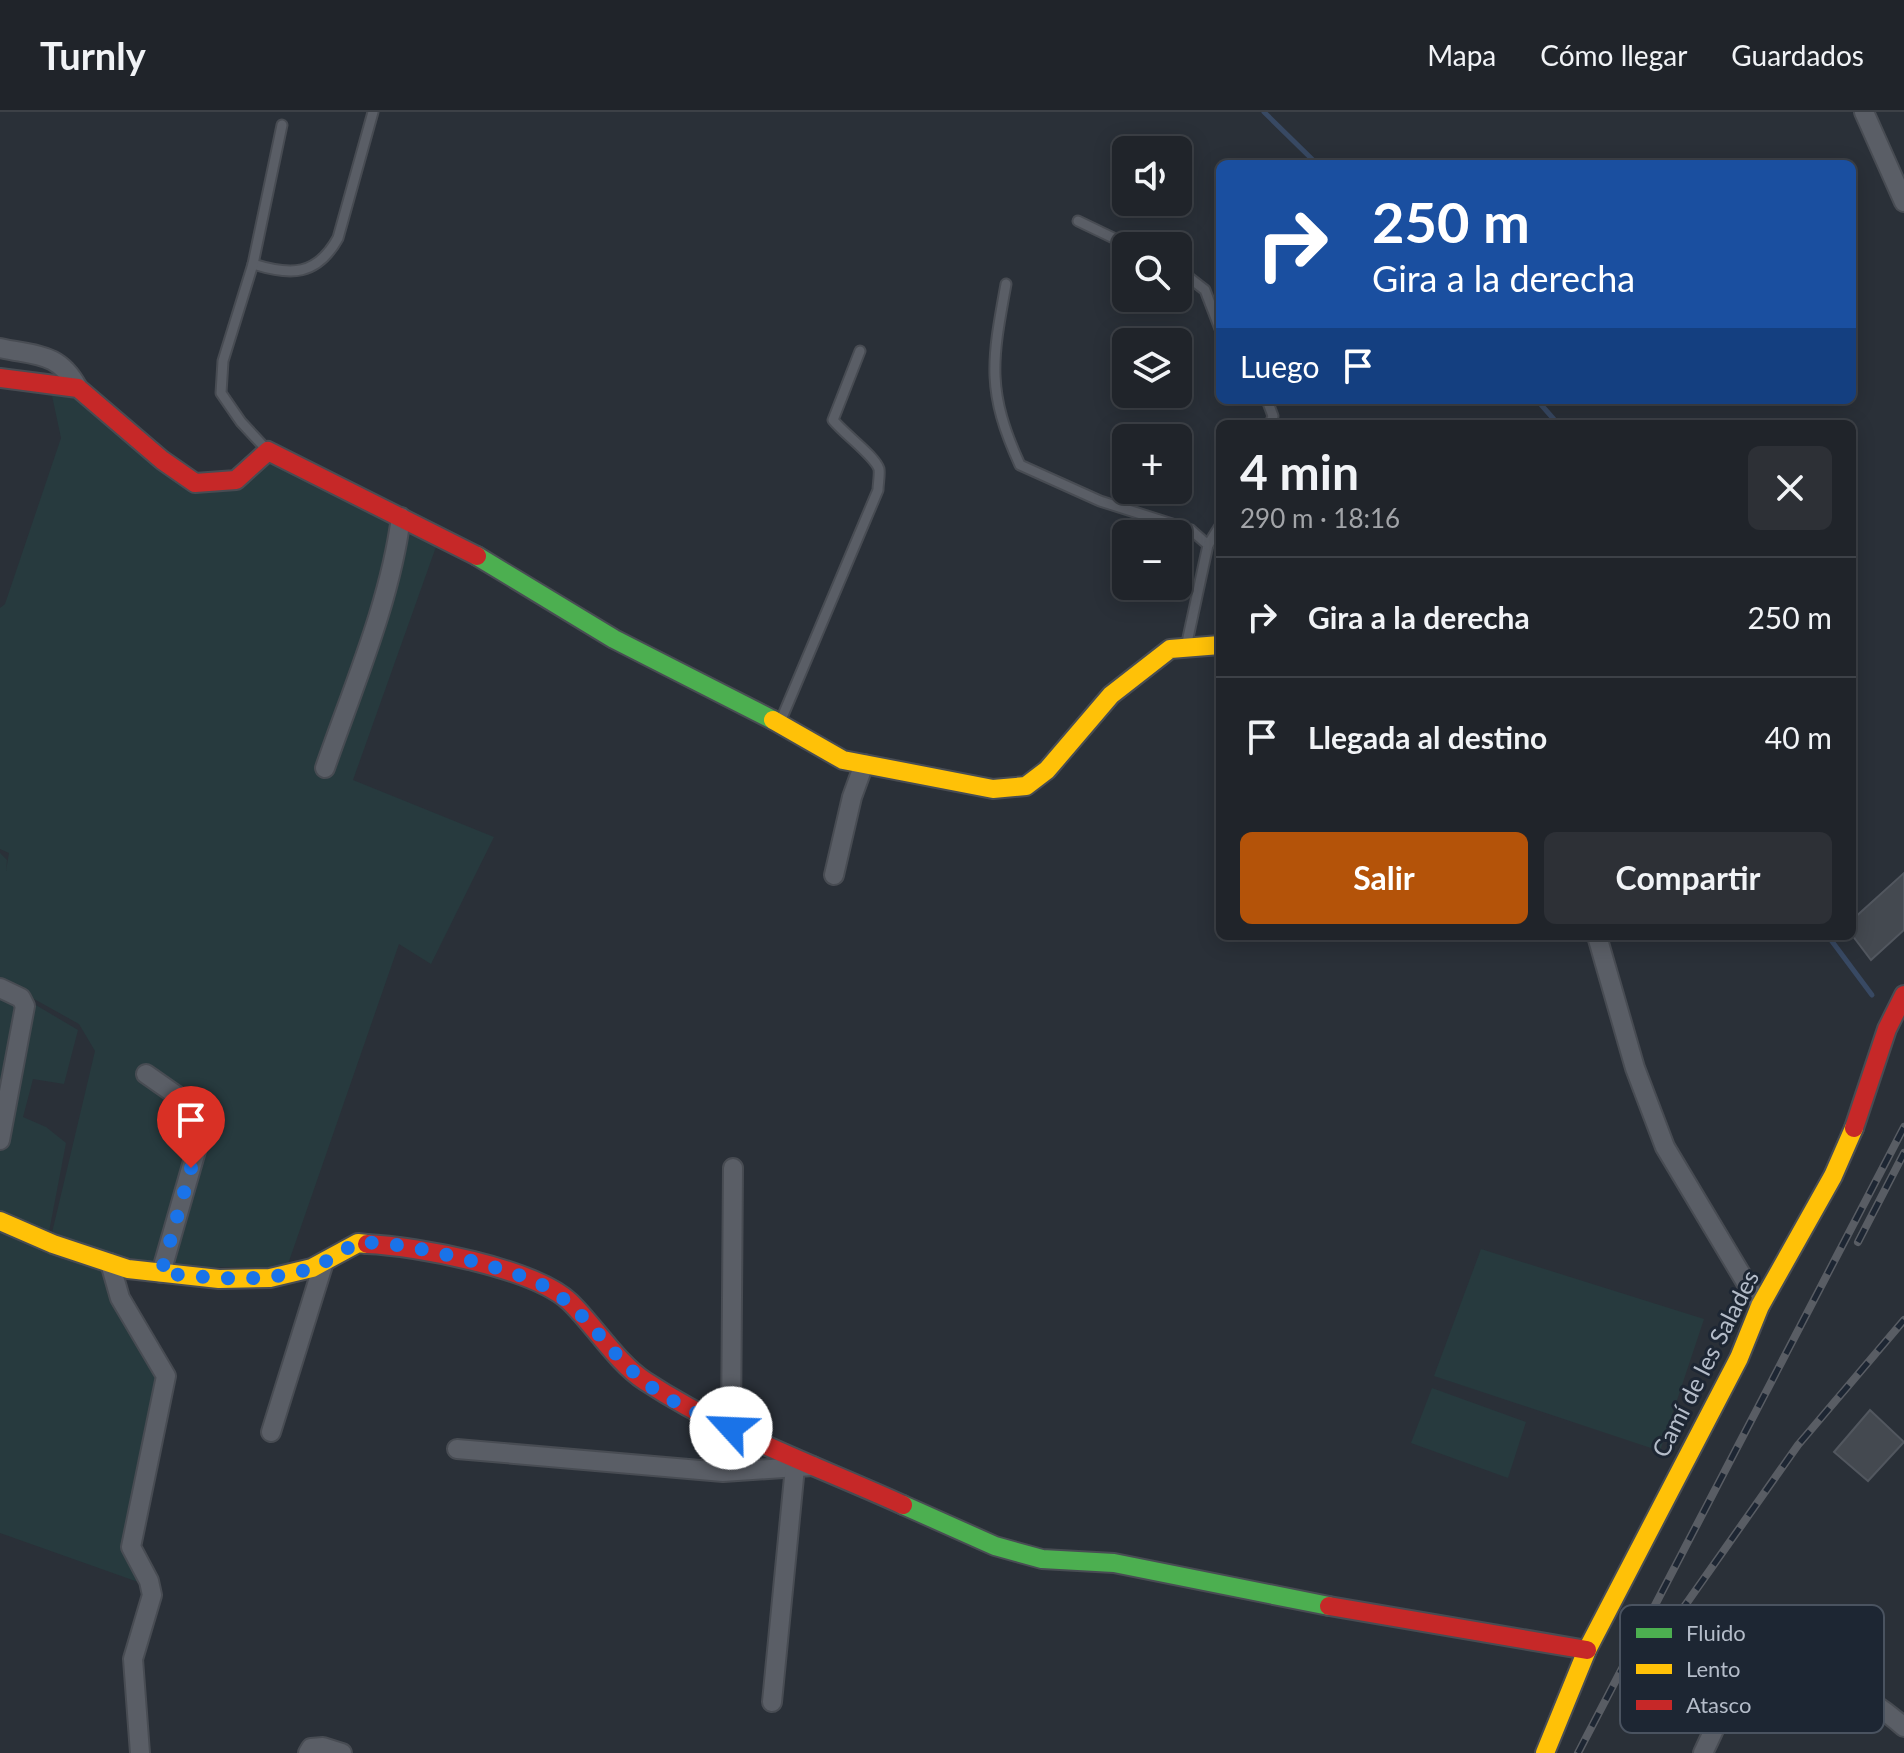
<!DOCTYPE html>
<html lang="es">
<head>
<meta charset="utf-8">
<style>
	:root { --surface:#20242a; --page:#2d3036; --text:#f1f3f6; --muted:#a2a4a8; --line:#3d4147; --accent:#b45309 }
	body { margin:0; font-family:Lato,sans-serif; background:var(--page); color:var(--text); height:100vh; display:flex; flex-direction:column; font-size:30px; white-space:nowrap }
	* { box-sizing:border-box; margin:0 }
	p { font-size:26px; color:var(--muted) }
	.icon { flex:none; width:44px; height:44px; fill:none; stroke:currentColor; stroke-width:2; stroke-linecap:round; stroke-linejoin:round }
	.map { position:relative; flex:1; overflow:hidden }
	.sheet { position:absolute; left:1216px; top:308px; width:640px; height:520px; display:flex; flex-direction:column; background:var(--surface); border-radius:12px; box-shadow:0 4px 20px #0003,0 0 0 2px var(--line) }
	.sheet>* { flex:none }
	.banner { position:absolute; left:1216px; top:48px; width:640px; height:244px; border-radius:12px; box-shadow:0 4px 20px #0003,0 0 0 2px var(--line); background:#1a4fa0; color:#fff; overflow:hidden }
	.tools { position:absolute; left:1112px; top:24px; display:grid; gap:16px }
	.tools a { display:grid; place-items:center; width:80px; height:80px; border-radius:12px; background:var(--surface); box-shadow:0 4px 20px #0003,0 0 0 2px var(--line); font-size:40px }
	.pin { position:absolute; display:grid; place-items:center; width:68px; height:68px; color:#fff; margin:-82px -34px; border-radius:50% 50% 50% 0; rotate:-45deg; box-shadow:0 0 8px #0007 }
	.pin .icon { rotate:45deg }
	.me { position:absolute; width:88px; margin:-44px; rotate:295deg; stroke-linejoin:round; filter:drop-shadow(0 0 6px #0008) }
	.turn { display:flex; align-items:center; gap:28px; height:168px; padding:0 24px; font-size:36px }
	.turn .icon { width:104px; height:104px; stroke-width:2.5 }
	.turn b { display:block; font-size:56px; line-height:68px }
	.then { display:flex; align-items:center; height:76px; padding:0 24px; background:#0003; gap:16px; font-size:30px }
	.round { display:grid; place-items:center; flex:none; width:84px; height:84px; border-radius:12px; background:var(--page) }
	.overview { display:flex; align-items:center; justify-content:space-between; height:136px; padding:0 24px }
	h1 { font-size:48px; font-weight:700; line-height:60px }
	.primary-button { display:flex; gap:16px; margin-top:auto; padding:16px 24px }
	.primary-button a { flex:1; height:92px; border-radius:12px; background:var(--accent); color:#fff; font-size:32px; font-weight:700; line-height:92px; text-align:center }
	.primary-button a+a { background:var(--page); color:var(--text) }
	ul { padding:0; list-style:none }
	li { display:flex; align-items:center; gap:24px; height:120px; padding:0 24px; border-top:2px solid var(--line) }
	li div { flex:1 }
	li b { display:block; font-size:30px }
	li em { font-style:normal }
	header { display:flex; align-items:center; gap:48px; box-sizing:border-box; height:112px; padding:0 40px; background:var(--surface); border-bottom:2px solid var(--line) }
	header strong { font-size:38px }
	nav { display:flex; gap:44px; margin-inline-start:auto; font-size:28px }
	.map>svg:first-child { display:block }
	.green { fill:#273a3e }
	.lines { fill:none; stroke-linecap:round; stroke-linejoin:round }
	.stream { stroke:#384963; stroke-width:5 }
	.building { fill:#444950; stroke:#52575f; stroke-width:2 }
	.lane-casing { stroke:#484c53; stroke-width:13 }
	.street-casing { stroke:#484c53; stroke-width:22 }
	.fast-casing { stroke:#484c53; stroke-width:22 }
	.slow-casing { stroke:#484c53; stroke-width:22 }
	.jam-casing { stroke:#484c53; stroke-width:22 }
	.lane { stroke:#5a5e66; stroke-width:9 }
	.street { stroke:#5a5e66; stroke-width:18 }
	.fast { stroke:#4caf50; stroke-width:18 }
	.slow { stroke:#ffc107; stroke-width:18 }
	.jam { stroke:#c62828; stroke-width:18 }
	.rail-casing { stroke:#595d64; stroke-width:8 }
	.rail { stroke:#1d2633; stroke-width:5; stroke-dasharray:15; stroke-linecap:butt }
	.route { stroke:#1a73e8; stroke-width:14; stroke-dasharray:0 25.2 }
	.labels { text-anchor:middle; stroke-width:6; stroke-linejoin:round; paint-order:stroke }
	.street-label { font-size:24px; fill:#b4bcc9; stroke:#1d2633 }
	.key { fill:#1d2633; stroke:#4a5360; stroke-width:2 }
	.key-label { font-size:22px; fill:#b4bcc9 }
</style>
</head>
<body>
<header>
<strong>Turnly</strong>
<nav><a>Mapa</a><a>Cómo llegar</a><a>Guardados</a></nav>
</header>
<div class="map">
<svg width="1904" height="1641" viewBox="0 0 1904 1641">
	<rect width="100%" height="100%" fill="#2a3038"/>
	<g class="green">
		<path d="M51,279l29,4 108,89 87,-29 162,89 -84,236 141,57 -63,127 -32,-20 -112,323h-122l-114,-30 44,-186 -16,-27 -79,-44v-127l7,7 -1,11 3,-18 -9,-4v-241l5,-4 56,-166z"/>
		<path d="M0,883l9,2 7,10 -16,76z"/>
		<path d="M29,889l49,29 -14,54 -31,-5 -10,38 23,10 20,16 -18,94 -48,-27v-67z"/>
		<path d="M0,1111l98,36 8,22 51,99 -34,167 18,36 -141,-50z"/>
		<path d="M1481,1137l223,70 -44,132 -226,-75z"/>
		<path d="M1432,1276l94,34 -18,56 -97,-35z"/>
	</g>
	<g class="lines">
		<g class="stream">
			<path d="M1264,0l53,52"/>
			<path d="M1537,288l21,24"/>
			<path d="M1828,824l44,59"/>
		</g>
	</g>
	<g class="building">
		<path d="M1904,761v57l-33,30 -19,-25v-15z"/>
		<path d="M1870,1298l34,32 -36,39 -34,-29z"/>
	</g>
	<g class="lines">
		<defs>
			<g id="lane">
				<path d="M1078,109l52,25"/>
				<path d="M253,152c38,12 64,12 85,-26l35,-126"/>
				<path d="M1178,157l27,21 15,39"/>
				<path d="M1006,172c-14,77 -20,107 14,181l80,36 91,29 17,15 -22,102"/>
				<path d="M1267,288l6,16 -3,8"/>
				<path d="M267,338l-26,-28 -20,-29 2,-32 30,-97 29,-139"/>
				<path d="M1208,433l12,-19"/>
				<path d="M781,608l97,-230c0,-6 2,-15 1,-21 -4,-13 -36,-36 -46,-49l27,-69"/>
			</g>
			<g id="street">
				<path d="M1864,0l40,90"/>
				<path d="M0,236c36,8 59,4 78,40"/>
				<path d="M325,656c28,-81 65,-165 76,-251"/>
				<path d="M834,763l18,-78 12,-33"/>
				<path d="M1597,824l38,132 30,79 95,159"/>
				<path d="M0,876l21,10 4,8 -25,134"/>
				<path d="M146,962l60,42 -45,157"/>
				<path d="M110,1151l10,35 46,78 -35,171 18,34 3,14 -19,64 7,94"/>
				<path d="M731,1316l2,-260"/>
				<path d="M271,1320l53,-170"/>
				<path d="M457,1337l266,23 90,-6"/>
				<path d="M772,1590l23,-235"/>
				<path d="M308,1641l3,-5 12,-1 19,6"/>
				<path d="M1703,1641c17,-35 32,-75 62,-102 35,2 112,52 139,76"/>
			</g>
			<g id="fast">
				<path d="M477,444l137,83 159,81"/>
				<path d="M903,1393l92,41 47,13 72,4 215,43"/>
			</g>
			<g id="slow">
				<path d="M773,608l70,40 150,29 33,-3 21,-16 64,-75 59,-46 50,-4"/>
				<path d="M0,1109l53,23 75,25 91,10 51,-1 42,-10 46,-25 9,1"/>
				<path d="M1545,1641l42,-103 152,-292 21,-52 73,-130 21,-48"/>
			</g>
			<g id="jam">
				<path d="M0,266l78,10 84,72 33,23 41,-3 32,-29 209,105"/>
				<path d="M1854,1016l33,-99 17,-34"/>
				<path d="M367,1132c49,2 167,24 203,58 24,23 47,61 75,79 79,52 172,85 258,124"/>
				<path d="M1329,1494l258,44"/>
			</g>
		</defs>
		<use href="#lane" class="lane-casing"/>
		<use href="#street" class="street-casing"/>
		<use href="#fast" class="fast-casing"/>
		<use href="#slow" class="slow-casing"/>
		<use href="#jam" class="jam-casing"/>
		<use href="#lane" class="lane"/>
		<use href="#street" class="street"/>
		<use href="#fast" class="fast"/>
		<use href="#slow" class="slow"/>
		<use href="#jam" class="jam"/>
		<defs>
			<g id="rail">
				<path d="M1858,1130l46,-89"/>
				<path d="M1679,1502l119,-169 106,-125"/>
				<path d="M1578,1641l326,-626"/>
			</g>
		</defs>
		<use href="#rail" class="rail-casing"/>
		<use href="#rail" class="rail"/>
	</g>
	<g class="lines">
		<path class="route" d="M191,1056l-30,105c51,5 101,11 151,-5 15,-5 36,-23 48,-25 35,-4 133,22 167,35 51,19 74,66 113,100 25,22 60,37 91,50"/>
	</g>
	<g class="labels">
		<g class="street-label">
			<text transform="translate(1706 1252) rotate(-63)" y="8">Camí de les Salades</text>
		</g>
	</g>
	<rect x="1620" y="1493" width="264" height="128" rx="12" class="key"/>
	<rect x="1636" y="1516" width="36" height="10" fill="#4caf50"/>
	<rect x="1636" y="1552" width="36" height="10" fill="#ffc107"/>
	<rect x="1636" y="1588" width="36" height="10" fill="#c62828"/>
	<g class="key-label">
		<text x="1686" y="1529">Fluido</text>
		<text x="1686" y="1565">Lento</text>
		<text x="1686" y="1601">Atasco</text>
	</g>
</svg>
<div class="tools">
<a><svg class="icon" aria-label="sound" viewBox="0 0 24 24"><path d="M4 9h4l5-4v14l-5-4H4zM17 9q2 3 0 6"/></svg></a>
<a><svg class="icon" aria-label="search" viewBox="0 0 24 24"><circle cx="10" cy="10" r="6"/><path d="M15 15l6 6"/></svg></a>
<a><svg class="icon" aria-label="layers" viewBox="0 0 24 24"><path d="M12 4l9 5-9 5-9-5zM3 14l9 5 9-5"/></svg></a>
<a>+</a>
<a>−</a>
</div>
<div class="pin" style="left:191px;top:1056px;background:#d93025"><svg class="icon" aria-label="arrive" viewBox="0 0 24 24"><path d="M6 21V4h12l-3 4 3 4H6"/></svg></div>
<svg class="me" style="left:731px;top:1316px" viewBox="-20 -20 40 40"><circle r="19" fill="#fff"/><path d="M0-13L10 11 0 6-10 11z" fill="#1a73e8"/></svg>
<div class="banner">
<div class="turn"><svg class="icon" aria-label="right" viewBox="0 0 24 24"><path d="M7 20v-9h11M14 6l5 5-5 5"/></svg><div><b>250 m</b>Gira a la derecha</div></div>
<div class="then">Luego<svg class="icon" aria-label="arrive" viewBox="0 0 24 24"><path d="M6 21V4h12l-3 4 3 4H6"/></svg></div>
</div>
<section class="sheet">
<div class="overview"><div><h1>4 min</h1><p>290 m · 18:16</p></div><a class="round"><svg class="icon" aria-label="close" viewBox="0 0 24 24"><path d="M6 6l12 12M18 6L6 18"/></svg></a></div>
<ul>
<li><svg class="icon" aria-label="right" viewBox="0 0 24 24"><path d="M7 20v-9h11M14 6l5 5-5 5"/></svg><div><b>Gira a la derecha</b></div><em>250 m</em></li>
<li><svg class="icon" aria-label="arrive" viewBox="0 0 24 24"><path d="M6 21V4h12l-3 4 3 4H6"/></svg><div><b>Llegada al destino</b></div><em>40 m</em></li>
</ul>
<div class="primary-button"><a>Salir</a><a>Compartir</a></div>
</section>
</div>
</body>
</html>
